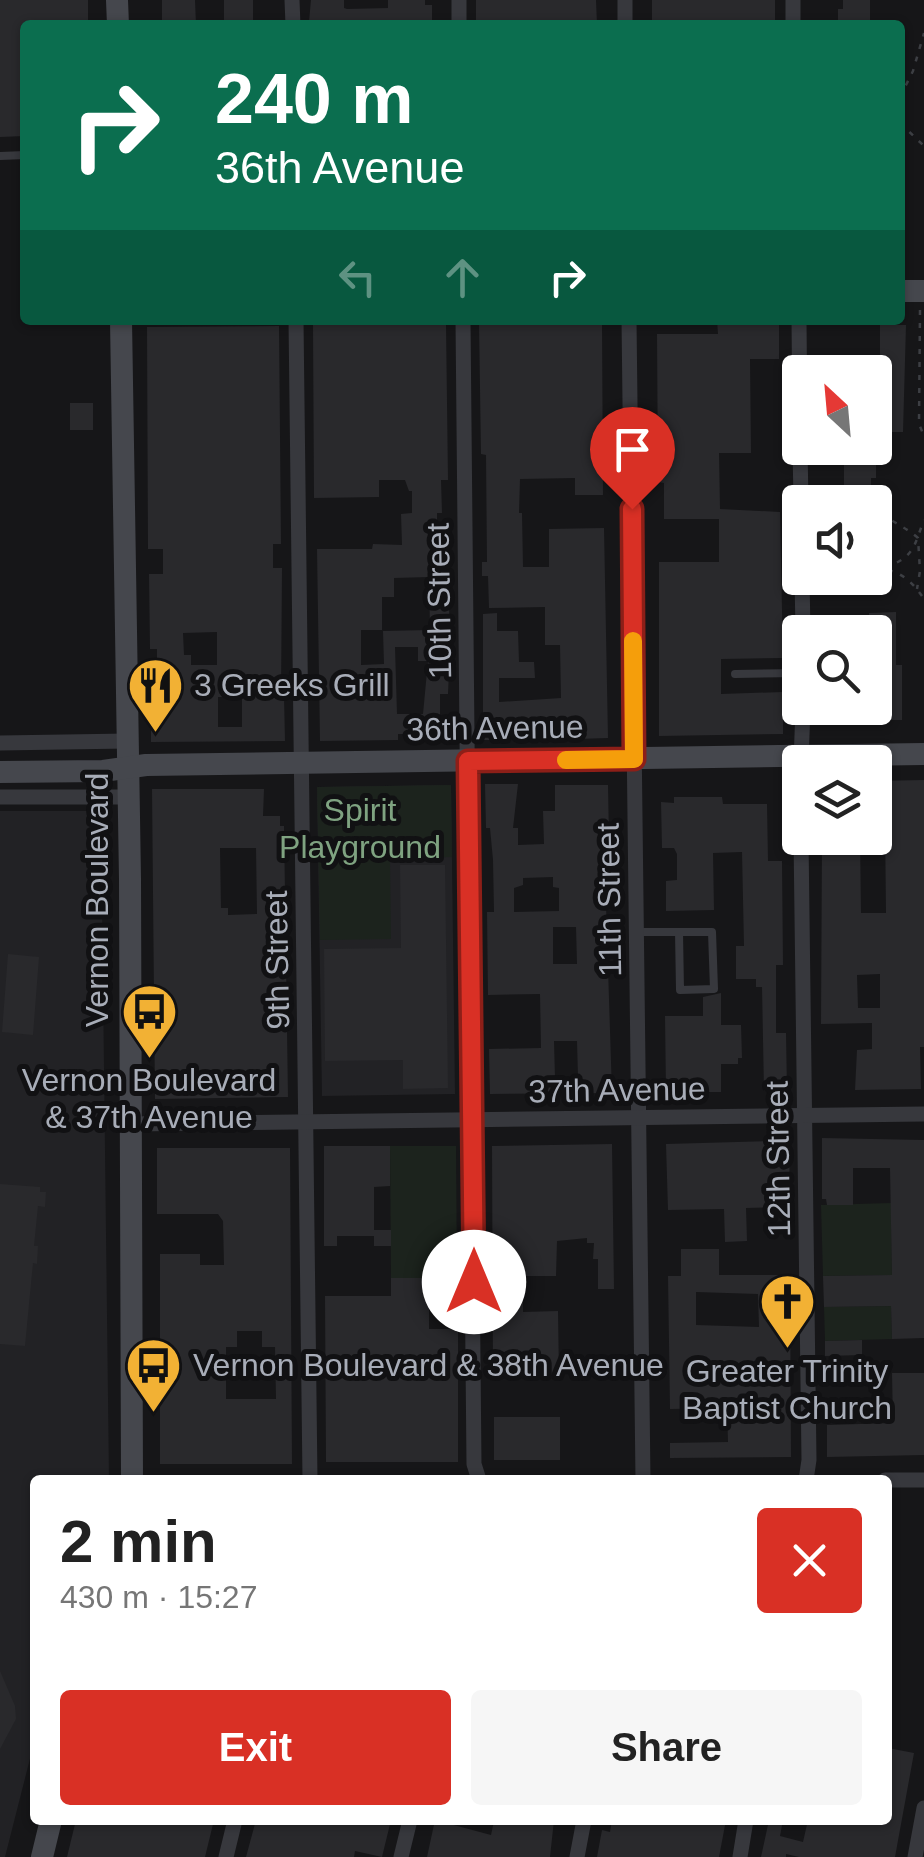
<!DOCTYPE html>
<html lang="en">
<head>
<meta charset="utf-8">
<style>
	:root { --surface:#fff; --page:#f6f6f6; --text:#222; --muted:#767676; --accent:#d93025 }
	body { margin:0; font-family:Helvetica,sans-serif; background:var(--page); color:var(--text); height:100vh; display:flex; flex-direction:column; font-size:38px; white-space:nowrap }
	* { box-sizing:border-box; margin:0 }
	p { font-size:32px; color:var(--muted) }
	.icon { flex:none; width:55px; height:55px; fill:none; stroke:currentColor; stroke-width:2; stroke-linecap:round; stroke-linejoin:round }
	.map { position:relative; flex:1; overflow:hidden }
	.side { position:absolute; left:30px; top:1475px; width:862px; height:350px; display:flex; flex-direction:column; background:var(--surface); border-radius:10px; box-shadow:0 2px 8px #0004 }
	.side>* { flex:none }
	.hud { position:absolute; left:20px; top:20px; width:885px; height:305px; border-radius:10px; box-shadow:0 2px 8px #0004; background:#0b6e4f; color:#fff; overflow:hidden }
	.needle { width:65px; rotate:334deg }
	.tools { position:absolute; left:782px; top:355px; display:grid; gap:20px }
	.tools a { display:grid; place-items:center; width:110px; height:110px; border-radius:10px; background:var(--surface); box-shadow:0 2px 8px #0004; font-size:50px }
	.pin { position:absolute; display:grid; place-items:center; width:85px; height:85px; color:#fff; margin:-102px -42px; border-radius:50% 50% 50% 0; rotate:-45deg; box-shadow:0 0 10px #0007 }
	.pin .icon { rotate:45deg }
	.me { position:absolute; width:110px; margin:-55px; rotate:0deg; stroke-linejoin:round; filter:drop-shadow(0 0 8px #0008) }
	.turn { display:flex; align-items:center; gap:35px; height:210px; padding:0 30px; font-size:45px }
	.turn .icon { width:130px; height:130px; stroke-width:2.5 }
	.turn b { display:block; font-size:70px; line-height:85px }
	.lanes { display:flex; align-items:center; height:95px; padding:0 30px; background:#0003; justify-content:center; gap:50px; direction:ltr }
	.lanes .off { opacity:.35 }
	.round { display:grid; place-items:center; flex:none; width:105px; height:105px; border-radius:10px; background:var(--page) }
	.summary { display:flex; align-items:center; justify-content:space-between; height:170px; padding:0 30px }
	h1 { font-size:60px; font-weight:600; line-height:75px }
	.primary-button { display:flex; gap:20px; margin-top:auto; padding:20px 30px }
	.primary-button a { flex:1; height:115px; border-radius:10px; background:var(--accent); color:#fff; font-size:40px; font-weight:600; line-height:115px; text-align:center }
	.primary-button a+a { background:var(--page); color:var(--text) }
	.map>svg:first-child { display:block }
	.built { fill:#222225 }
	.green { fill:#1c231d }
	.building { fill:#29292c; fill-rule:evenodd }
	.lines { fill:none; stroke-linecap:round; stroke-linejoin:round }
	.path { stroke:#3d3f44; stroke-width:2.5; stroke-dasharray:5 8; stroke-linecap:butt }
	.lane { stroke:#37383d; stroke-width:8 }
	.street { stroke:#37383d; stroke-width:15 }
	.secondary { stroke:#45474d; stroke-width:22 }
	.route-casing { stroke:#8d1f18; stroke-width:25 }
	.route { stroke:#d93025; stroke-width:18 }
	.slow { stroke:#f59e0b; stroke-width:18 }
	.labels { text-anchor:middle; stroke-width:10; stroke-linejoin:round; paint-order:stroke }
	.street-label { font-size:32px; fill:#a8adb8; stroke:#111113 }
	.poi-label { font-size:32px; fill:#a8adb8; stroke:#111113; text-anchor:start }
	.park-label { font-size:32px; fill:#7fa381; stroke:#111113 }
</style>
</head>
<body>
<div class="map">
<svg width="924" height="1857" viewBox="0 0 924 1857">
	<rect width="100%" height="100%" fill="#161618"/>
	<g class="built">
		<path d="M451,785l4,309 -133,2 -5,-309z"/>
		<path d="M0,811h93l8,9 8,659 -74,1v259l-30,118h-5z"/>
	</g>
	<g class="green">
		<path d="M451,785l1,72 -62,2 1,80 -71,1 -3,-153z"/>
		<path d="M390,1146h66l1,132h-66z"/>
		<path d="M891,1203l1,72 -69,1 -2,-71z"/>
		<path d="M891,1306l1,33 -67,2 -1,-34z"/>
	</g>
	<g class="building">
		<path d="M0,0h88v25h-63v111l-25,1z"/>
		<path d="M162,0h33l1,25h-34z"/>
		<rect x="224" y="0" width="29" height="25"/>
		<path d="M311,0h33v8l3,1 41,-1v-8h37v5h7v20l-123,-3z"/>
		<path d="M476,0h120l1,25h-121z"/>
		<rect x="652" y="0" width="123" height="25"/>
		<path d="M843,0h27v25h-32v-16h5z"/>
		<path d="M717,320h62v39h-29l1,94h-32l1,56 60,3 3,146 -62,1v35l62,-2v42l-124,2v-174h60v-43h-55v-36l-6,-1 -1,-148h61z"/>
		<path d="M602,321l1,174h-28v-17l-55,1 -1,34h3l1,54h26v-38l55,-1 4,210 -31,1v-3l-31,-1v-7h-47v12h-16v-126l14,-1v18h21l1,31h15l1,16h-36v24l62,-4 -1,-53h-15v-38l-56,1 -1,-32h-6v-14h5l-1,-107 -5,-1 -2,-131z"/>
		<path d="M446,324l2,156h-7l1,33h-5v30l1,21h10l2,82 -2,48h-8v40h-42v6l-78,1 -3,-192h55l1,-5 29,1 -1,-31 11,-1v-22h-3l-4,-11h-26v17l-65,1 -1,-173zM429,577l1,53 -47,1 1,33 -23,1v-35h21v-33h12v-19zM395,647h23v14h10l-5,53h-26z"/>
		<path d="M880,325h26l-3,107h-27l-1,-77h5z"/>
		<path d="M279,326l2,218h-8v24h9l-1,128h3l1,45 -134,1v-60h6v-33h-7l-1,-75h14v-25h-15l-1,-222zM217,632v33h-26v-10h-7l-1,-22zM218,697h24v30h-24z"/>
		<rect x="70" y="403" width="23" height="27"/>
		<path d="M849,448h27v30h-5v24h-27v-48h5z"/>
		<path d="M896,612v53h6v55h-26l-1,-88h-6v-19z"/>
		<path d="M924,780v267h-4l1,42 -66,1 2,-40 15,-1v-26l-51,1 1,-186h38l1,75h25l-1,-90h-10v-42zM880,974v34h-22l-1,-33z"/>
		<path d="M485,784h33l-5,44h5v17l26,-1 -1,-33h12v-26h53l2,109h-4v11l6,188 -122,1 -1,-45 52,-1 -1,-54 -52,1 -1,-83h7l-1,-52 -3,-32h-4zM553,877v10l6,1v23l-45,1v-24l9,-3v-7zM553,927h23l1,37h-24zM554,1041h23l1,36 -23,1z"/>
		<path d="M152,789h112l-1,27h17v10h4l4,271 -133,2zM220,848h36l1,66 -29,1v-7h-7z"/>
		<path d="M674,797h48l1,7h44l1,57h14l1,104h-7v68h10l1,58h-23l-2,-104h-6v-8h-20v-33h8l-2,-94 -29,1 1,57 -48,1v-30l11,-1v-26l-3,-6h-12l-1,-46 13,1z"/>
		<path d="M400,865h45l3,223 -45,1v-29l-78,1 -1,-112 77,-1z"/>
		<path d="M8,954l31,3 -6,78 -31,-3z"/>
		<path d="M721,993v32h20l1,33h-4v6h-17v28h-55l-1,-76h38v-19z"/>
		<path d="M822,1138l102,2v198l-32,1 -1,-33 -67,1 -1,-31 69,-1 -1,-51 -1,-56h-37v37h-26l-1,-6h-4z"/>
		<path d="M772,1141h17l1,66 -44,1 1,33 -22,1 -1,-33 -56,1 -2,-66z"/>
		<path d="M612,1144l2,145h-16v-30h-5l1,-16h-7v-5l-30,3 -1,35h-33v36l35,-1 1,66 -66,1 -1,-232z"/>
		<path d="M324,1146h66v40l-16,1v43h17v16h-17v-10h-37v10h-13z"/>
		<path d="M157,1148h133l2,316h-132v-210h40v11h24l-1,-44 -5,-7h-61zM237,1331h25v16h13l1,52h-50v-52h11z"/>
		<path d="M0,1184l40,3v5h6l-1,15 -7,-1 -4,40h4l-1,18 -4,-1 -8,83 -25,-2z"/>
		<path d="M681,1249h38v26h71l1,182 -121,1v-15l58,-1 -1,-34 -57,1 -2,-133h13zM696,1292l62,2 1,33 -63,-2z"/>
		<path d="M391,1278h66v16h-28v35h29v133h-132l-1,-166h66z"/>
		<path d="M862,1340v15l-37,1v-15z"/>
		<path d="M892,1373h32v82l-97,2v-32l66,-2z"/>
		<rect x="494" y="1417" width="66" height="43"/>
		<path d="M0,1671l15,35 1,13 -16,30z"/>
		<path d="M888,1748l26,5 -19,104h-96l-13,-3v3h-25l8,-37h14l-3,16 23,6 5,-22h80z"/>
		<path d="M76,1820h138l-9,37h-138z"/>
		<path d="M256,1820h135l-9,37 -27,-6 -1,6h-108z"/>
		<path d="M435,1820l56,15 3,-14 18,3 1,-4h41l-4,37h-123z"/>
		<path d="M612,1820h114l-7,37h-122l5,-27 8,2z"/>
	</g>
	<g class="lines">
		<g class="path">
			<path d="M900,97l13,-26 11,-38"/>
			<path d="M900,123l24,23"/>
			<path d="M920,310l-1,114 5,12"/>
			<path d="M877,487c0,35 18,31 41,51l2,33 -3,18"/>
			<path d="M885,568c30,-12 28,-20 39,-48"/>
			<path d="M875,569c23,-1 37,12 49,30"/>
		</g>
		<g class="lane">
			<path d="M0,156l25,-1"/>
			<path d="M735,674l65,-1"/>
			<path d="M637,932h75l2,57 -34,1 -1,-58"/>
		</g>
		<g class="street">
			<path d="M292,0l1,25"/>
			<path d="M459,0v25"/>
			<path d="M625,0v25"/>
			<path d="M793,0v25"/>
			<path d="M296,320l14,1160"/>
			<path d="M463,320l11,1144 5,16"/>
			<path d="M629,320l14,1160"/>
			<path d="M799,320l1,106"/>
			<path d="M800,448l1,54"/>
			<path d="M802,578l1,54"/>
			<path d="M0,743l128,-2"/>
			<path d="M801,762l2,-54"/>
			<path d="M0,797h128"/>
			<path d="M801,838l8,622 -3,20"/>
			<path d="M131,1124l793,-10"/>
			<path d="M885,1480h39"/>
			<path d="M226,1857l9,-37"/>
			<path d="M401,1857l9,-37"/>
			<path d="M577,1857l7,-37"/>
			<path d="M740,1857l6,-37"/>
			<path d="M915,1857l9,-49"/>
		</g>
		<g class="secondary">
			<path d="M117,0l1,25"/>
			<path d="M900,291h24"/>
			<path d="M121,320l9,559 2,601"/>
			<path d="M0,772l103,-1 43,-6 778,-11"/>
			<path d="M42,1857l9,-37"/>
		</g>
	</g>
	<g class="lines">
		<defs>
			<path id="route" d="M474,1282l-6,-521 166,-2 -2,-250"/>
		</defs>
		<use href="#route" class="route-casing"/>
		<use href="#route" class="route"/>
		<path class="slow" d="M566,760l68,-1 -1,-118"/>
	</g>
	<defs>
		<symbol id="restaurant-pin" viewBox="-11 -11 22 30"><path d="M0 17L-7.5 6A9.5 9.5 0 1 1 7.5 6Z" fill="#f2b134" stroke="#111113"/><path d="M-5-6h1v4h1v-4h1v4h1v-4h1v5L-1.5 .5V6h-2V.5L-5-1ZM5-6V6H3V1.5H1.5Q1.5-4 5-6Z" fill="#111"/></symbol>
		<symbol id="bus-pin" viewBox="-11 -11 22 30"><path d="M0 17L-7.5 6A9.5 9.5 0 1 1 7.5 6Z" fill="#f2b134" stroke="#111113"/><path d="M-5-6H5V4H4V6H2V4H-2V6H-4V4H-5ZM-3.5-4V0h7V-4ZM-3.5 1.2v1.5H-2V1.2ZM2 1.2v1.5H3.5V1.2Z" fill="#111"/></symbol>
		<symbol id="church-pin" viewBox="-11 -11 22 30"><path d="M0 17L-7.5 6A9.5 9.5 0 1 1 7.5 6Z" fill="#f2b134" stroke="#111113"/><path d="M-1.2-6h2.4v3.5h3.3v2.4h-3.3V6h-2.4V-.1h-3.3v-2.4h3.3Z" fill="#111"/></symbol>
	</defs>
	<g fill-rule="evenodd">
		<use href="#restaurant-pin" x="124" y="654" width="63" height="86"/>
		<use href="#bus-pin" x="118" y="980" width="63" height="86"/>
		<use href="#church-pin" x="756" y="1270" width="63" height="86"/>
		<use href="#bus-pin" x="122" y="1334" width="63" height="86"/>
	</g>
	<g class="labels">
		<g class="street-label">
			<text transform="translate(439 601) rotate(-91)" y="11">10th Street</text>
			<text transform="translate(495 728) rotate(-1)" y="11">36th Avenue</text>
			<text transform="translate(97 900) rotate(-90)" y="11">Vernon Boulevard</text>
			<text transform="translate(609 900) rotate(-91)" y="11">11th Street</text>
			<text transform="translate(277 960) rotate(-91)" y="11">9th Street</text>
			<text transform="translate(617 1090) rotate(-1)" y="11">37th Avenue</text>
			<text transform="translate(778 1159) rotate(-91)" y="11">12th Street</text>
		</g>
		<g class="poi-label">
			<text x="194" y="696">3 Greeks Grill</text>
			<text x="149" y="1091" text-anchor="middle">Vernon Boulevard<tspan x="149" dy="37">&amp; 37th Avenue</tspan></text>
			<text x="193" y="1376">Vernon Boulevard &amp; 38th Avenue</text>
			<text x="787" y="1382" text-anchor="middle">Greater Trinity<tspan x="787" dy="37">Baptist Church</tspan></text>
		</g>
		<g class="park-label">
			<text x="360" y="821">Spirit<tspan x="360" dy="37">Playground</tspan></text>
		</g>
	</g>
</svg>
<div class="tools">
<a><svg class="needle" viewBox="-14 -14 28 28"><path d="M0-13l5 13h-10z" fill="#e53935"/><path d="M0 13l5-13h-10z" fill="#767676"/></svg></a>
<a><svg class="icon" aria-label="sound" viewBox="0 0 24 24"><path d="M4 9h4l5-4v14l-5-4H4zM17 9q2 3 0 6"/></svg></a>
<a><svg class="icon" aria-label="search" viewBox="0 0 24 24"><circle cx="10" cy="10" r="6"/><path d="M15 15l6 6"/></svg></a>
<a><svg class="icon" aria-label="layers" viewBox="0 0 24 24"><path d="M12 4l9 5-9 5-9-5zM3 14l9 5 9-5"/></svg></a>
</div>
<div class="pin" style="left:632px;top:509px;background:#d93025"><svg class="icon" aria-label="arrive" viewBox="0 0 24 24"><path d="M6 21V4h12l-3 4 3 4H6"/></svg></div>
<svg class="me" style="left:474px;top:1282px" viewBox="-20 -20 40 40"><circle r="19" fill="#fff"/><path d="M0-13L10 11 0 6-10 11z" fill="#d93025"/></svg>
<div class="hud">
<div class="turn"><svg class="icon" aria-label="right" viewBox="0 0 24 24"><path d="M7 20v-9h11M14 6l5 5-5 5"/></svg><div><b>240 m</b>36th Avenue</div></div>
<div class="lanes"><svg class="icon off" aria-label="left" viewBox="0 0 24 24"><path d="M17 20v-9H6M10 6l-5 5 5 5"/></svg><svg class="icon off" aria-label="ahead" viewBox="0 0 24 24"><path d="M12 20V5M6 11l6-6 6 6"/></svg><svg class="icon" aria-label="right" viewBox="0 0 24 24"><path d="M7 20v-9h11M14 6l5 5-5 5"/></svg></div>
</div>
<section class="side">
<div class="summary"><div><h1>2 min</h1><p>430 m · 15:27</p></div><a class="round" style="background:#d93025;color:#fff"><svg class="icon" aria-label="close" viewBox="0 0 24 24"><path d="M6 6l12 12M18 6L6 18"/></svg></a></div>
<div class="primary-button"><a>Exit</a><a>Share</a></div>
</section>
</div>
</body>
</html>
